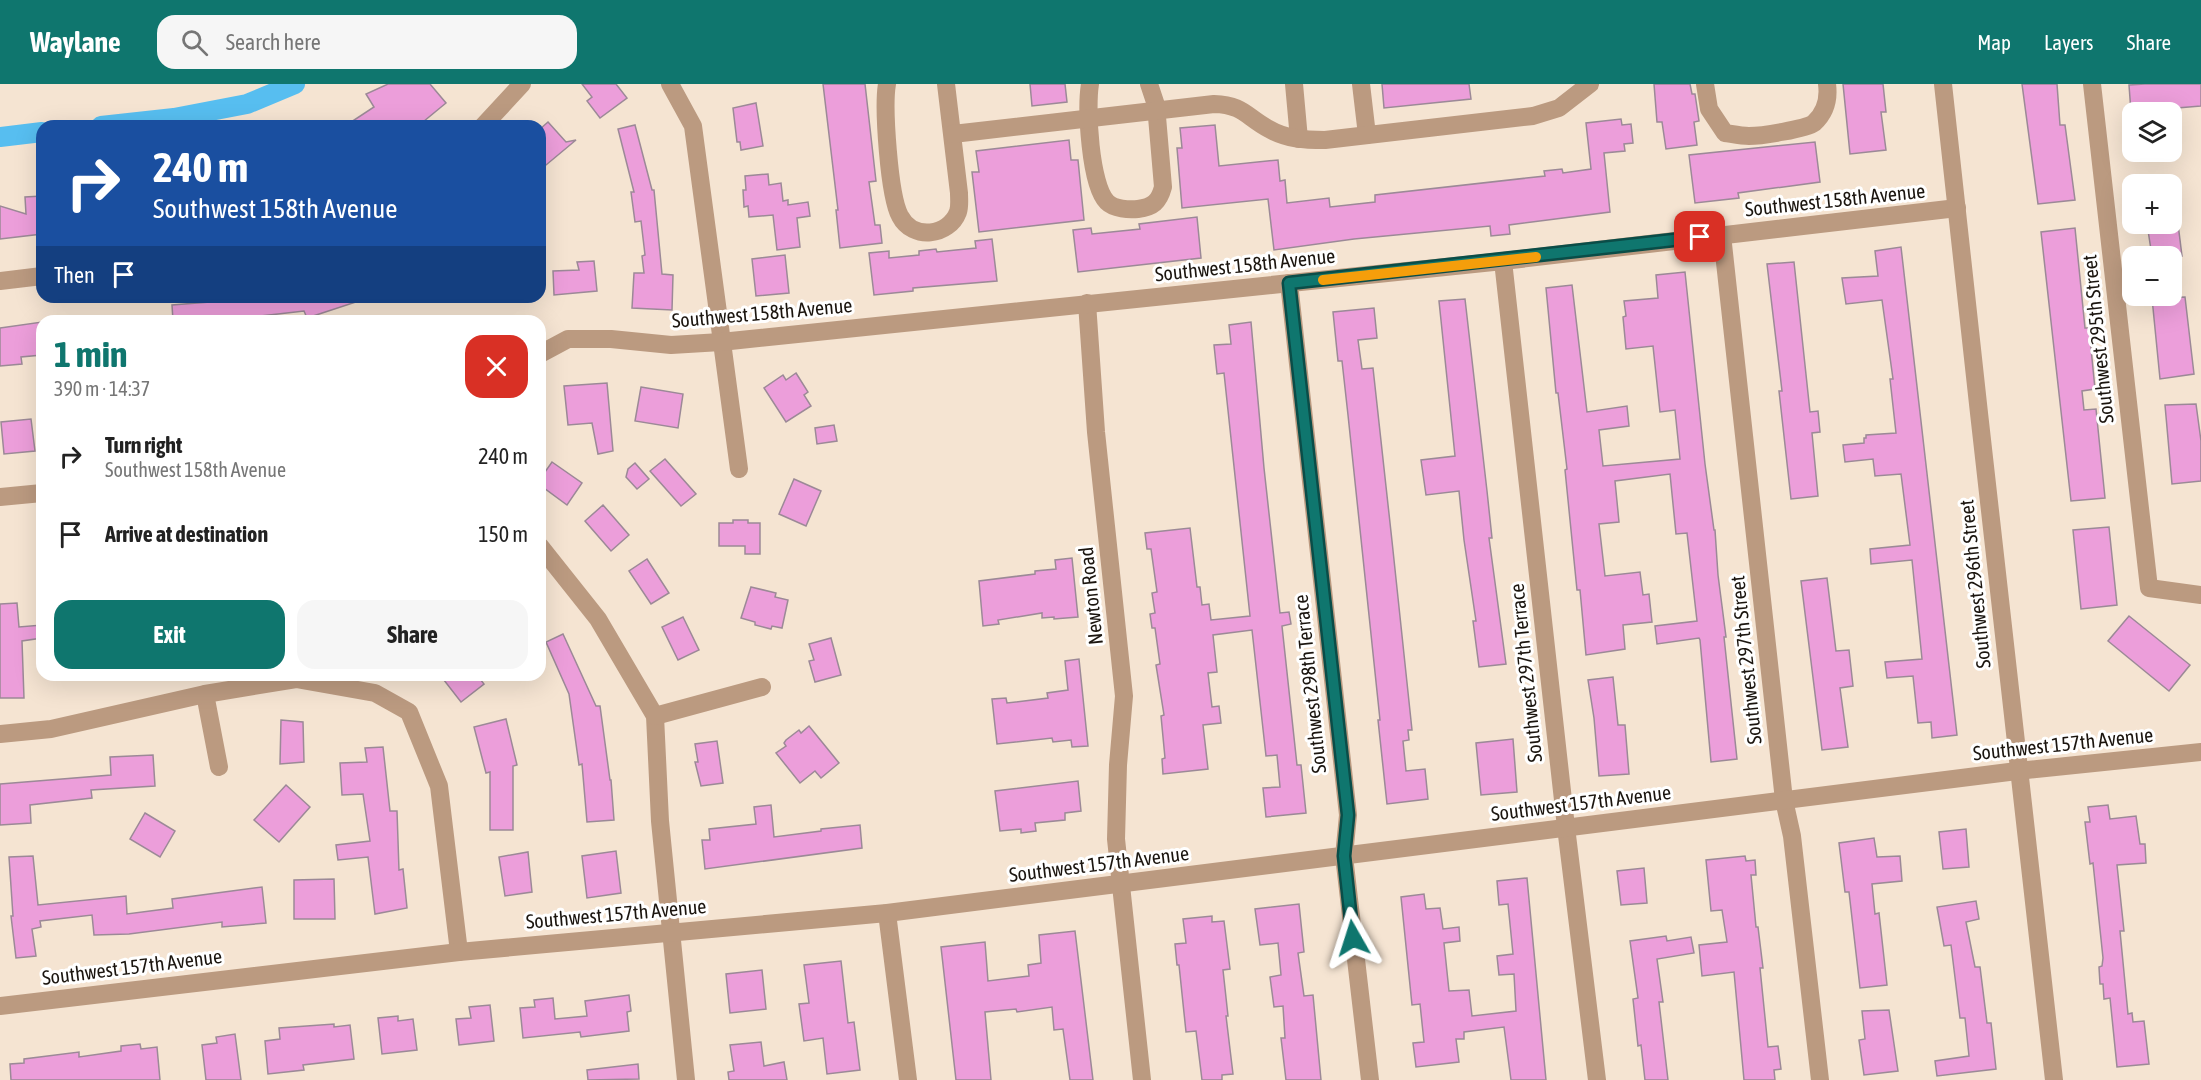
<!DOCTYPE html>
<html lang="en">
<head>
<meta charset="utf-8">
<style>
	:root { --surface:#fff; --page:#f6f6f6; --text:#222; --muted:#767676; --accent:#0f766e }
	body { margin:0; font-family:"Asap Condensed",sans-serif; background:var(--page); color:var(--text); height:100vh; display:flex; flex-direction:column; font-size:22px; white-space:nowrap }
	* { box-sizing:border-box; margin:0 }
	p { font-size:20px; color:var(--muted) }
	.icon { flex:none; width:33px; height:33px; fill:none; stroke:currentColor; stroke-width:2; stroke-linecap:round; stroke-linejoin:round }
	.map { position:relative; flex:1; overflow:hidden }
	.panel { position:absolute; left:36px; top:231px; width:510px; height:366px; display:flex; flex-direction:column; background:var(--surface); border-radius:18px; box-shadow:0 6px 24px #0002 }
	.panel>* { flex:none }
	.banner { position:absolute; left:36px; top:36px; width:510px; height:183px; border-radius:18px; box-shadow:0 6px 24px #0002; background:#1a4fa0; color:#fff; overflow:hidden }
	.tools { position:absolute; left:2122px; top:18px; display:grid; gap:12px }
	.tools a { display:grid; place-items:center; width:60px; height:60px; border-radius:12px; background:var(--surface); box-shadow:0 6px 24px #0002; font-size:30px }
	.pin { position:absolute; display:grid; place-items:center; width:51px; height:51px; color:#fff; margin:-26px; border-radius:12px; box-shadow:0 3px 9px #0006 }
	.me { position:absolute; width:66px; margin:-33px; rotate:354deg; stroke-linejoin:round; filter:drop-shadow(0 0 4px #0008) }
	.turn { display:flex; align-items:center; gap:21px; height:126px; padding:0 18px; font-size:27px }
	.turn .icon { width:78px; height:78px; stroke-width:2.5 }
	.turn b { display:block; font-size:42px; line-height:51px }
	.then { display:flex; align-items:center; height:57px; padding:0 18px; background:#0003; gap:12px; font-size:22px }
	.round { display:grid; place-items:center; flex:none; width:63px; height:63px; border-radius:18px; background:var(--page) }
	.head { display:flex; align-items:center; justify-content:space-between; height:102px; padding:0 18px }
	h1 { font-size:36px; font-weight:700; line-height:45px; color:var(--accent) }
	.cta { display:flex; gap:12px; margin-top:auto; padding:12px 18px }
	.cta a { flex:1; height:69px; border-radius:18px; background:var(--accent); color:#fff; font-size:24px; font-weight:700; line-height:69px; text-align:center }
	.cta a+a { background:var(--page); color:var(--text) }
	ul { padding:0; list-style:none }
	li { display:flex; align-items:center; gap:18px; height:78px; padding:0 18px }
	li div { flex:1 }
	li b { display:block; font-size:22px }
	li em { font-style:normal }
	header { display:flex; align-items:center; gap:36px; box-sizing:border-box; height:84px; padding:0 30px; background:var(--accent); color:#fff }
	header strong { font-size:28px }
	nav { display:flex; gap:33px; margin-inline-start:auto; font-size:21px }
	.search { width:420px; height:54px; background:var(--page); display:flex; align-items:center; gap:15px; box-sizing:border-box; padding:0 21px; border-radius:18px; color:var(--muted); font-size:22px }
	.map>svg:first-child { display:block }
	.lines { fill:none; stroke-linecap:round; stroke-linejoin:round }
	.canal { stroke:#57bef0; stroke-width:20 }
	.building { fill:#ec9eda; stroke:#9c8997; stroke-width:1.5 }
	.minor { stroke:#bb9a80; stroke-width:18 }
	.tertiary { stroke:#bb9a80; stroke-width:18 }
	.route-casing { stroke:#0a4d48; stroke-width:15 }
	.route { stroke:#0f766e; stroke-width:10 }
	.slow { stroke:#f59e0b; stroke-width:10 }
	.labels { text-anchor:middle; stroke-width:6; stroke-linejoin:round; paint-order:stroke }
	.street-label { font-size:20px; fill:#1b150f; stroke:#fff }
</style>
</head>
<body>
<header>
<strong>Waylane</strong>
<div class="search"><svg class="icon" aria-label="search" viewBox="0 0 24 24"><circle cx="10" cy="10" r="6"/><path d="M15 15l6 6"/></svg>Search here</div>
<nav><a>Map</a><a>Layers</a><a>Share</a></nav>
</header>
<div class="map">
<svg width="2201" height="996" viewBox="0 0 2201 996">
	<rect width="100%" height="100%" fill="#f5e4d2"/>
	<g class="lines">
		<g class="canal">
			<path d="M101,42l73,-8 73,-14 48,-20"/>
			<path d="M0,53l42,-5"/>
		</g>
	</g>
	<g class="building">
		<path d="M388,0h42l16,19 -28,23h-73l29,-19 -8,-13z"/>
		<path d="M582,0h34l11,14 -27,20 -13,-17 5,-4z"/>
		<path d="M823,0h42l11,97 -7,1 6,43h5l2,18 -42,5 -4,-38h2z"/>
		<path d="M1030,0h35l2,18 -35,4z"/>
		<path d="M1382,0h87l2,15 -87,9z"/>
		<path d="M1654,0h36l2,10h3l4,27 -5,1 3,23 -31,4 -4,-27h-5z"/>
		<path d="M1843,0h40l3,28h-5l5,38 -36,4z"/>
		<path d="M2022,0h35l3,41h5l10,75 -37,4z"/>
		<path d="M2145,0h56v22l-36,3v3h-34l-2,-27z"/>
		<path d="M756,19l7,43 -22,4 -1,-8h-3l-4,-34z"/>
		<path d="M1621,35l1,6 9,-1 2,19 -9,1 1,7 -21,2 6,59 -101,13 1,9 -19,2 -1,-10 -136,13 -80,11 -6,-51 -86,9 -5,-60h5l-2,-20 35,-3 4,41 59,-6 2,21 5,-1 2,23 42,-5 1,9 45,-5v-7l170,-19 -1,-5 18,-2 1,4 28,-4 -5,-46z"/>
		<path d="M548,38l18,20 10,-2 -36,30v-41z"/>
		<path d="M635,41l17,65h2l8,84 11,1 -1,35 -40,-2 2,-35h10l-2,-17 3,-1 -4,-34 -6,1 -4,-30h3l-16,-63z"/>
		<path d="M1069,56l2,20h7l6,60 -105,12 -7,-60h7l-3,-21z"/>
		<path d="M1815,58l5,40 -82,11 1,5 -44,5 -6,-48z"/>
		<path d="M768,90l1,11 12,-2 2,18 5,-1v5l20,-3 2,14 -13,2 3,29 -23,3 -4,-35 -24,2 -1,-11 -4,1 -1,-17h3l-1,-14z"/>
		<path d="M42,112v38l-42,5v-33l26,8 -1,-17z"/>
		<path d="M1197,133l4,41 -123,14 -5,-42 18,-2 1,6 48,-5 -1,-5z"/>
		<path d="M2147,140h31l4,32h-30z"/>
		<path d="M2075,144l10,100h4l6,61 -13,2 2,19 12,-1 9,89 -34,3 -30,-269z"/>
		<path d="M992,155l5,42 -84,7v3l-39,4 -5,-42 20,-2v7l30,-3v-4l17,-2 1,3 19,-2 20,-2 -1,-7z"/>
		<path d="M1901,163l56,488 -25,3 -1,-16 -13,1 -5,-47 -26,2 -2,-16 37,-3 -10,-99 -41,4 -1,-15 40,-4 -9,-71 -26,2 -2,-17 -28,3 -2,-17 21,-2v-5h2v-3l30,-2 -6,-54h3l-11,-79 -36,4 -4,-26 36,-2 -3,-25z"/>
		<path d="M785,171l4,38 -33,3 -4,-37z"/>
		<path d="M594,177l3,30 -43,4 -1,-24 26,-1 -2,-8z"/>
		<path d="M1794,178l16,150 8,-1 2,21 -8,1 6,63 -27,3 -12,-108h3l-15,-127z"/>
		<path d="M1685,188l20,192 9,66h1l3,45 8,62h-2l13,122 -26,3 -11,-122 -1,-2 -42,6 -2,-18 42,-5 -10,-88 -11,1 -6,-60 -55,7 4,41 -20,2 6,52 35,-4 3,23 6,-1 3,28 -29,3 2,24 -39,6 -6,-65h-3l-12,-120 2,-1 -9,-76h-2l-10,-105 26,-3 15,127 40,-6 2,20 -30,4 4,36 77,-7 -5,-49 -15,2 -7,-66 -27,3 -3,-32 3,-1 -2,-15 34,-3 -2,-23z"/>
		<path d="M234,213h128v3l-55,18 -3,-7 -43,5 1,5h-89l-1,-16 63,-5z"/>
		<path d="M2185,213l9,77 -34,5 -8,-81z"/>
		<path d="M1465,215l22,192 5,47h-3l17,126 -27,3 -6,-46h3l-12,-81 -5,-49 -33,4 -5,-35 34,-4 -16,-155z"/>
		<path d="M1374,224l3,30 -19,2 4,29 11,-1 19,173 20,189h-4l1,10 -6,1 3,30 19,-2 3,30 -41,5 -9,-84h2l-32,-305 -6,-54h-4l-5,-49z"/>
		<path d="M42,238v33l-21,2 1,7 -22,2v-38z"/>
		<path d="M1251,238l13,146 16,145 9,-1 2,12 -9,2 15,139h4l5,48 -40,4 -3,-29 17,-1 -3,-32 -11,1 -14,-126 -39,5 4,37 -9,1 4,34 7,-1 2,17 -18,2 5,44 -45,5 -1,-15 3,-1 -4,-42 3,-1 -8,-50 4,-1 -5,-36h-3l-2,-14 5,-1 -3,-20 5,-1 -6,-43h-4l-2,-16 45,-5 7,59h3l2,18 7,-1 2,16 39,-4 -26,-243 -7,1 -3,-29 17,-1 -2,-19z"/>
		<path d="M796,289l12,19 -4,3 7,11 -25,16 -22,-34 19,-13 3,5z"/>
		<path d="M607,299l6,68 -15,3 -6,-31 -24,2 -4,-39z"/>
		<path d="M641,303l42,7 -5,34 -43,-7z"/>
		<path d="M2196,320l5,37v40l-29,3 -7,-79z"/>
		<path d="M31,335l4,32 -31,3 -3,-32z"/>
		<path d="M834,341l3,16 -20,3 -2,-16z"/>
		<path d="M665,375l31,35 -15,12 -31,-35z"/>
		<path d="M552,378l30,21 -15,22 -27,-20v-6z"/>
		<path d="M635,379l14,16 -12,10 -11,-12 2,-8z"/>
		<path d="M794,395l27,12 -15,35 -27,-12z"/>
		<path d="M603,421l26,30 -18,16 -26,-30z"/>
		<path d="M733,436h15v3h12v31h-15v-8h-26v-23h14z"/>
		<path d="M2109,443l8,78 -36,4 -8,-79z"/>
		<path d="M1072,474l6,59 -24,2v-2l-12,1v-5l-44,7 1,4 -16,2 -4,-45 56,-7v-3l21,-2 -1,-9z"/>
		<path d="M647,475l22,34 -18,11 -22,-33z"/>
		<path d="M1827,494l9,73 13,-1 4,36 -13,2 8,59 -26,3 -21,-169z"/>
		<path d="M751,503l25,6 -1,4 13,3 -6,28 -10,-2 -1,3 -16,-4v-3l-14,-4z"/>
		<path d="M17,519l2,24 23,-2v13l-20,3 2,57h-24v-94z"/>
		<path d="M2129,532l61,49 -21,26 -61,-50z"/>
		<path d="M683,533l16,33 -21,10 -16,-33z"/>
		<path d="M563,550l33,72h4l10,74h1l3,40 -27,2 -5,-58 -3,1 -10,-71 -23,-52z"/>
		<path d="M831,554l10,37 -26,7 -6,-21 5,-1 -5,-16z"/>
		<path d="M1079,575l9,87 -16,1 -1,-7 -18,2 -1,-4 -55,6 -5,-45 14,-1 1,5 41,-5 -1,-5 21,-3 -3,-29z"/>
		<path d="M440,591h37l7,9 -23,18z"/>
		<path d="M1613,593l5,48h7l4,49 -30,2 -5,-58 -6,-38z"/>
		<path d="M506,635l11,46 -4,1v64h-23v-58l-4,1 -12,-46z"/>
		<path d="M281,636l22,2 1,40 -24,2z"/>
		<path d="M809,642l30,37 -18,15 -6,-7 -15,12 -24,-30 10,-7 -2,-3 2,-3 13,-10 2,3z"/>
		<path d="M1513,655l4,53 -36,3 -5,-52z"/>
		<path d="M717,657l6,42 -22,3 -6,-24h3l-3,-18z"/>
		<path d="M383,663l7,64h7l2,59 4,-1 4,39 -32,6 -7,-57 -30,3 -2,-15 34,-4 -7,-47 -21,1 -2,-32 27,-1 -2,-14z"/>
		<path d="M153,671l2,31 -64,4 1,8 -62,7 1,18 -31,2v-41l111,-9 -1,-18z"/>
		<path d="M1078,697l3,30 -16,2v7l-30,3 1,8 -15,2v-4l-21,2 -5,-40z"/>
		<path d="M286,701l24,22 -31,35 -25,-22z"/>
		<path d="M771,721l3,32 47,-6v-2l39,-4 2,23 -157,21 -3,-29h8l-1,-11 47,-5 -2,-17z"/>
		<path d="M2108,721l2,14 26,-3 4,28h5l1,19 -29,2 7,66h-4l8,83 4,-1 1,9 11,-1 5,43 -32,3 -7,-69 -6,1 -1,-15h-3l-1,-17 3,-1 1,-8 -10,-95 -3,1 -5,-42h5l-2,-15z"/>
		<path d="M145,729l30,18 -15,26 -30,-18z"/>
		<path d="M1966,745l3,38 -26,2 -4,-37z"/>
		<path d="M1874,754l3,19 23,-1 2,25 -30,3 3,30 4,-1 8,72 -27,3 -11,-96h-4l-6,-49z"/>
		<path d="M616,767l5,42 -34,5 -5,-42z"/>
		<path d="M528,768l4,40 -27,4 -6,-39z"/>
		<path d="M33,772l5,49 88,-9 1,18 46,-6 -1,-9 90,-12 4,36 -44,4v-5l-93,12 -35,1 -2,-20 -52,6 1,6 -9,2 4,27 -20,2 -5,-42h2l-4,-59z"/>
		<path d="M1745,772l1,5 9,-1 1,15h-5l5,52h2l5,41h-3l8,79 10,-1 3,23 -7,1 1,10h-31l-10,-108 -32,4 -3,-31 28,-3 -5,-32 -11,1 -5,-51z"/>
		<path d="M1644,784l3,35 -26,2 -4,-34z"/>
		<path d="M1527,794l19,202h-35l-7,-53 -40,5v7h-8l3,23 -43,5 -3,-24 11,-1 -4,-38 -8,1 -11,-108 23,-3 2,15 14,-1 3,21 16,-2 1,14 -16,2 5,48 20,-1 3,26 44,-5 -2,-37 -15,1 -2,-19 16,-2 -5,-50 -9,1 -2,-24z"/>
		<path d="M334,795l1,40h-41v-39z"/>
		<path d="M1976,817l3,18 -13,3 9,45h5l7,56h4l5,46 -59,7 -2,-15 34,-5 -4,-38h-5l-9,-73 -7,1 -7,-39z"/>
		<path d="M1299,820l5,48 -6,1 6,43 9,-1 8,85h-35l-5,-42h4l-2,-32 -9,1 -4,-30 11,-2 -3,-32 -18,2 -5,-36z"/>
		<path d="M1212,832v6l12,-1 6,48 -7,1 5,46h-2l7,58 -11,1v5h-20l-6,-49 -10,1 -7,-67h-2l-2,-21 11,-1 -3,-24z"/>
		<path d="M1075,847l18,149h-23l-7,-51 -9,1 -2,-23 -35,5 -1,-3 -31,3 6,68h-35l-15,-133 44,-5 3,39 41,-5 -1,-11 13,-2 -2,-28z"/>
		<path d="M1666,852l1,5 24,-4 3,16 -37,6 6,43h-4l9,78h-23l-4,-35 -3,1 -5,-47 5,-1 -8,-57z"/>
		<path d="M841,877l7,62 6,-1 6,48 -33,4 -4,-36 -19,3 -5,-37 10,-1 -5,-38z"/>
		<path d="M762,886l4,39 -36,4 -4,-39z"/>
		<path d="M629,911l2,16 -4,1 2,19 -48,6 -1,-5 -57,6 -3,-30 15,-1 -1,-7 19,-2 2,21 32,-3 -2,-15z"/>
		<path d="M490,921l4,36 -35,4 -3,-26 15,-1 -2,-11z"/>
		<path d="M1889,926l9,61 -34,4 -5,-35 6,-1 -3,-28z"/>
		<path d="M398,932v5l15,-2 4,31 -35,4 -4,-36z"/>
		<path d="M334,940v3l16,-2 4,34 -51,6 1,5 -36,4 -3,-33 15,-2 -1,-11z"/>
		<path d="M235,950l6,46h-35l-4,-35 15,-2 -1,-6z"/>
		<path d="M761,958l3,24 20,-4 3,18h-58l-1,-8 6,-1 -4,-26z"/>
		<path d="M140,960l1,5 16,-2 3,33h-149l-1,-16 14,-1v-4l55,-7v5l42,-6v-5z"/>
		<path d="M638,980l1,15 -51,1 -1,-10z"/>
	</g>
	<g class="lines">
		<g class="minor">
			<path d="M670,0l23,42 46,343"/>
			<path d="M887,0c-4,23 2,112 13,132 13,25 49,20 58,-4 2,-6 1,-13 1,-19l-13,-109"/>
			<path d="M1090,0c-4,24 0,101 17,118 7,7 22,8 31,7 15,-2 21,-7 25,-22l-7,-82 -7,-21"/>
			<path d="M1294,0l5,55"/>
			<path d="M1361,0l6,51"/>
			<path d="M1705,0l4,25 16,24c7,1 16,3 24,3 12,0 57,-7 65,-13 12,-11 15,-24 13,-39"/>
			<path d="M2092,0l57,504 52,7"/>
			<path d="M483,42l39,-42"/>
			<path d="M953,50l261,-30c30,1 32,13 55,25 17,10 36,11 56,11l208,-24 26,-8 31,-24"/>
			<path d="M1722,151l62,565 8,36 28,244"/>
			<path d="M1503,177l63,566 31,253"/>
			<path d="M0,197l42,-5"/>
			<path d="M1289,199l59,532 -4,41 26,224"/>
			<path d="M1087,219l9,129 28,264 -6,69 -2,74 26,241"/>
			<path d="M540,270l28,-15h43l60,6 50,-3 782,-81 454,-53"/>
			<path d="M0,413l42,-4"/>
			<path d="M540,462l58,73 57,97 5,105 26,259"/>
			<path d="M205,610l14,73"/>
			<path d="M655,632l107,-29"/>
			<path d="M0,650l51,-5 154,-35 91,-15 79,14 34,19 30,74 20,166"/>
			<path d="M887,829l21,167"/>
		</g>
		<g class="tertiary">
			<path d="M1943,0c37,332 71,664 111,996"/>
			<path d="M0,922l459,-54 428,-39 1130,-142 184,-19"/>
		</g>
	</g>
	<g class="lines">
		<defs>
			<path id="route" d="M1353,854l-9,-82 4,-41 -59,-532 411,-46"/>
		</defs>
		<use href="#route" class="route-casing"/>
		<use href="#route" class="route"/>
		<path class="slow" d="M1323,196l213,-23"/>
	</g>
	<g class="labels">
		<g class="street-label">
			<text transform="translate(1835 116) rotate(-6)" y="7">Southwest 158th Avenue</text>
			<text transform="translate(1245 181) rotate(-6)" y="7">Southwest 158th Avenue</text>
			<text transform="translate(762 229) rotate(-5)" y="7">Southwest 158th Avenue</text>
			<text transform="translate(2098 255) rotate(-96)" y="7">Southwest 295th Street</text>
			<text transform="translate(1975 500) rotate(-96)" y="7">Southwest 296th Street</text>
			<text transform="translate(1091 512) rotate(-96)" y="7">Newton Road</text>
			<text transform="translate(1746 576) rotate(-96)" y="7">Southwest 297th Street</text>
			<text transform="translate(1526 589) rotate(-96)" y="7">Southwest 297th Terrace</text>
			<text transform="translate(1310 600) rotate(-96)" y="7">Southwest 298th Terrace</text>
			<text transform="translate(2063 660) rotate(-6)" y="7">Southwest 157th Avenue</text>
			<text transform="translate(1581 719) rotate(-7)" y="7">Southwest 157th Avenue</text>
			<text transform="translate(1099 780) rotate(-7)" y="7">Southwest 157th Avenue</text>
			<text transform="translate(616 830) rotate(-5)" y="7">Southwest 157th Avenue</text>
			<text transform="translate(132 883) rotate(-7)" y="7">Southwest 157th Avenue</text>
		</g>
	</g>
</svg>
<div class="tools">
<a><svg class="icon" aria-label="layers" viewBox="0 0 24 24"><path d="M12 4l9 5-9 5-9-5zM3 14l9 5 9-5"/></svg></a>
<a>+</a>
<a>−</a>
</div>
<div class="pin" style="left:1700px;top:153px;background:#d93025"><svg class="icon" aria-label="arrive" viewBox="0 0 24 24"><path d="M6 21V4h12l-3 4 3 4H6"/></svg></div>
<svg class="me" style="left:1353px;top:854px" viewBox="-20 -20 40 40"><path d="M0-17L14 15 0 8-14 15z" fill="#0f766e" stroke="#fff" stroke-width="4"/></svg>
<div class="banner">
<div class="turn"><svg class="icon" aria-label="right" viewBox="0 0 24 24"><path d="M7 20v-9h11M14 6l5 5-5 5"/></svg><div><b>240 m</b>Southwest 158th Avenue</div></div>
<div class="then">Then<svg class="icon" aria-label="arrive" viewBox="0 0 24 24"><path d="M6 21V4h12l-3 4 3 4H6"/></svg></div>
</div>
<section class="panel">
<div class="head"><div><h1>1 min</h1><p>390 m · 14:37</p></div><a class="round" style="background:#d93025;color:#fff"><svg class="icon" aria-label="close" viewBox="0 0 24 24"><path d="M6 6l12 12M18 6L6 18"/></svg></a></div>
<ul>
<li><svg class="icon" aria-label="right" viewBox="0 0 24 24"><path d="M7 20v-9h11M14 6l5 5-5 5"/></svg><div><b>Turn right</b><p>Southwest 158th Avenue</p></div><em>240 m</em></li>
<li><svg class="icon" aria-label="arrive" viewBox="0 0 24 24"><path d="M6 21V4h12l-3 4 3 4H6"/></svg><div><b>Arrive at destination</b></div><em>150 m</em></li>
</ul>
<div class="cta"><a>Exit</a><a>Share</a></div>
</section>
</div>
</body>
</html>
